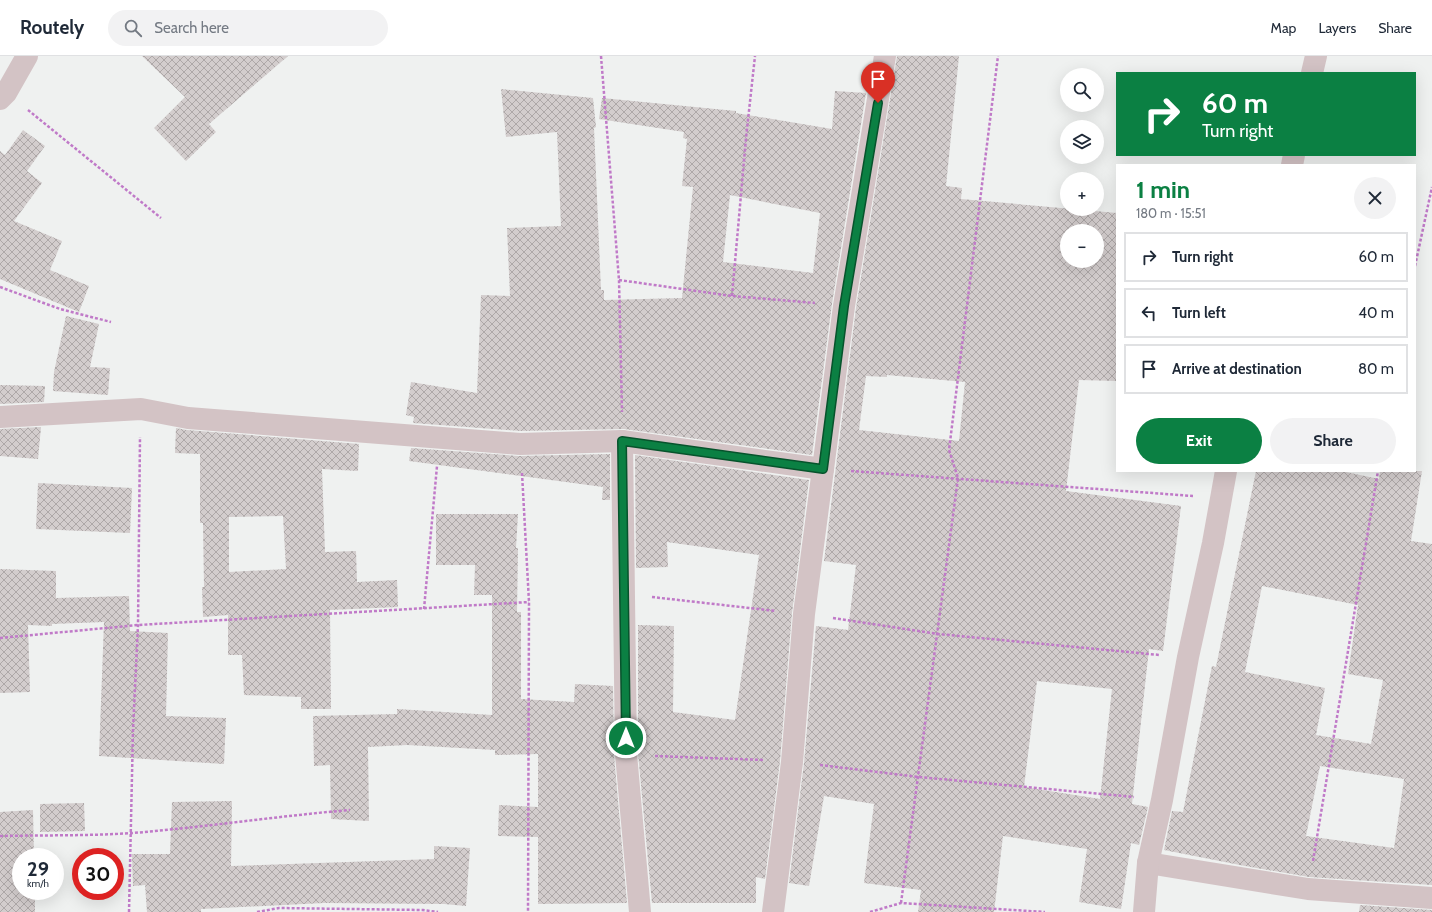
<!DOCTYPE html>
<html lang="en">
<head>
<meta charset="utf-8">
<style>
	:root { --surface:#fff; --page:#f2f2f3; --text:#1f2937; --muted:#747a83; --line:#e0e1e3; --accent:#0b8043 }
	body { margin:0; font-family:Cabin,sans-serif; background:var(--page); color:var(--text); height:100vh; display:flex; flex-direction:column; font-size:15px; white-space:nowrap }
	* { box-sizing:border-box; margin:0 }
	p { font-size:13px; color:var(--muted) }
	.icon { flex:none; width:22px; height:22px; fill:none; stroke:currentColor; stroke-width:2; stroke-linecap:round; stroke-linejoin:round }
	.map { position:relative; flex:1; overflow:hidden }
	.panel { position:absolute; left:1116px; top:108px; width:300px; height:308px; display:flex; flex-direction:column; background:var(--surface); border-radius:0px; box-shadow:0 4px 16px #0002 }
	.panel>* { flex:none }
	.banner { position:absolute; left:1116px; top:16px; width:300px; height:84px; border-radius:0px; box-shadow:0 4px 16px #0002; background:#0b8043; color:#fff; overflow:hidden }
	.controls { position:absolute; left:1060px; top:12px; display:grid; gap:8px }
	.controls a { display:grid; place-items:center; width:44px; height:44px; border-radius:50%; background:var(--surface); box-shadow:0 4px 16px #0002; font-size:20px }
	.speed { position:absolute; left:12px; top:792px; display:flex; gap:8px; font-size:20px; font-weight:700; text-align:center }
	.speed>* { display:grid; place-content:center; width:52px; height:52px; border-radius:50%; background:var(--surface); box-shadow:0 4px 16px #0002; line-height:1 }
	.speed small { font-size:10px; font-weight:400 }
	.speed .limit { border:6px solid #d22; background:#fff; color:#111 }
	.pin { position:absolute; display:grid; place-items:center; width:34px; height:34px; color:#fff; margin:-41px -17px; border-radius:50% 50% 50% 0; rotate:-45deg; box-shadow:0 0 4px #0007 }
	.pin .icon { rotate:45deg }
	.me { position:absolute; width:44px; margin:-22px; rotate:0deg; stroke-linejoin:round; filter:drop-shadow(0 0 3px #0008) }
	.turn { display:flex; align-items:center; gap:14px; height:84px; padding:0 20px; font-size:18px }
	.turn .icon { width:52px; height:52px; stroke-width:2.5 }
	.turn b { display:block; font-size:28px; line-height:34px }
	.round { display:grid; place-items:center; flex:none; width:42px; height:42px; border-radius:21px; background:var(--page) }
	.summary { display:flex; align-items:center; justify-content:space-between; height:68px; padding:0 20px }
	h1 { font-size:24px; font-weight:700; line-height:30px; color:var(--accent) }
	.action { display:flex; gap:8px; margin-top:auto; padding:8px 20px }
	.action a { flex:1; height:46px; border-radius:24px; background:var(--accent); color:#fff; font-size:16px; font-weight:700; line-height:46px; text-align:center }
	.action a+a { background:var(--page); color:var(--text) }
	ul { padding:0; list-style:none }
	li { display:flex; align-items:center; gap:12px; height:50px; margin:0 8px 6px; padding:0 12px; border:2px solid var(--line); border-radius:0px }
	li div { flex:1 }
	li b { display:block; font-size:15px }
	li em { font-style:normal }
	header { display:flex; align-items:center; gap:24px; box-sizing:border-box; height:56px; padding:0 20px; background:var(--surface); border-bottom:1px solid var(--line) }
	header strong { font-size:19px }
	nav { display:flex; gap:22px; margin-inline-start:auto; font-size:14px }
	.search { width:280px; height:36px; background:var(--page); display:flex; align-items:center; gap:10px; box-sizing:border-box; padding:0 14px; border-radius:22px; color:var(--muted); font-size:15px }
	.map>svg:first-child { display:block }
	.building { fill:url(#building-cross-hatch); fill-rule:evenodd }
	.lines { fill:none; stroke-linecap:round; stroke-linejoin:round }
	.path { stroke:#c07ac8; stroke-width:2.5; stroke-dasharray:3 2; stroke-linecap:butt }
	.minor { stroke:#d3c3c5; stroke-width:22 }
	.route-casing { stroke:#07532c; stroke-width:10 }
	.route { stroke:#0b8043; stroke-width:7 }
</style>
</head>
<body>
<header>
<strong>Routely</strong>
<div class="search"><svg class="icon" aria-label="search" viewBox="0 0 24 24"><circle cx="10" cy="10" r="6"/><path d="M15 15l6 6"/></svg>Search here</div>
<nav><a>Map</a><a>Layers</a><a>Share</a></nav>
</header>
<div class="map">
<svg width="1432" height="856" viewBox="0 0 1432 856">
	<defs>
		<pattern id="building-cross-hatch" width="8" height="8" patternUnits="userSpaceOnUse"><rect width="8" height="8" fill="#d3cdcd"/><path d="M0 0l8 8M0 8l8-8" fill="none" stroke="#aea8a8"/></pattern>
	</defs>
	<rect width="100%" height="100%" fill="#eff1f0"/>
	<g class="building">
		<path d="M142,0h146l-79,68 7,8 -30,29 -32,-33 31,-31z"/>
		<path d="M897,0h62l-13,130 16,2 -1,11 156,14v168l-38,-1 -13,111 115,15 -18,145 -14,-2 -17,155 16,3 -9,38 -8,-2 -10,66 -42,-7 8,-53 -84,-13 -9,76h-76l3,-22 -57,-7 10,-79 -50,-8 -15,90 -20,-3 15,-120 12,-137 32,4 8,-65 -32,-4 32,-253zM1067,175h30v30h-30zM887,319l78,7 -6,59 -100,-11 7,-54 21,1zM1037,625l75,8 -12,110 -76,-12z"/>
		<path d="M501,33l92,9 3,29 -2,1 7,162h3v10l78,-2 11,-111 -11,-1 5,-47 -4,-1 1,-6 -85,-13 3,-21 134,13v2l96,16 3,-38 31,2 -34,211 -20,151 -188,-26 -104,2 -107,-8 1,-6 -8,-2 5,-33 66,11 4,-98 29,1 -3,-68 54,-2 -4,-94 -51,5zM730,139l90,18 -7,60 -90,-11z"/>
		<path d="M23,74l22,16 -18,25 15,12 -28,38 48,20 -12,29 39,16 -10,26 -79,-33v-128l5,4z"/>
		<path d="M66,260l33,8 -9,43 20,1 -2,27 -55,-4 1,-19z"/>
		<path d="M0,329l45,1 -1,16 -44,2z"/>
		<path d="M41,371l-3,32 -38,-3v-27z"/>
		<path d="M176,372l11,2 172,14 -1,27 -36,-2 3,83 31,-1 1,31 40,-2 1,27 -68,3 1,99h-30v-12l-57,-2 -2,-40h-14v-40l-25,2 -1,-30h2l-1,-64h-3v-69l-25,-1zM283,460l3,53 -57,3v-55z"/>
		<path d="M411,392l108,8 91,-2v46h-8l1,-13 -194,-26z"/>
		<path d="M635,399l174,25 -17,133 -12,148 -15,118 -9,-2v26h-104l-14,-150v-128l36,1 -1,86 62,8 24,-165 -92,-13 1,25 -32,1z"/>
		<path d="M1256,415h85l38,8 1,-8h42l-11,70 21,3v341l-123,-8 -64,-11 -81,-16 8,-39 11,1 29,-146 4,1zM1262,530l96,19 -10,69 35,6 -12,64 -55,-9 9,-47 -80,-16zM1320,710l84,13 -10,69 -88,-12z"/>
		<path d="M38,427l94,5 -2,45 -94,-4z"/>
		<path d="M436,458h82l-2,34h2l-1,64h4v87l53,3 1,-18 38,2 1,69 13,148 -89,1v-67l-40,-1 1,-31 39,2v-53l-43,1v-5l-88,-5 -39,2 1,74 -38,-2 -1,-54 -16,1 -1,-50 84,-2v-5l95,6v-120h-18l1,-30h-39z"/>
		<path d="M0,513l56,2v27l73,-2 1,35 38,2 -2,83 60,2 -2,46 -125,-8 5,-134 -52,2v2l-24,-1 2,67 -30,1z"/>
		<path d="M232,745l-1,65 203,-7v-13l36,2 -4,58 -22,-2 -120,-1 -123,6v3h-54l-2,-27 -12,1 -1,-32h38l2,-52z"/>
		<path d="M84,747l1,28 -45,1v-28z"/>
		<path d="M33,754l1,47h-13v34h14v21h-35v-100z"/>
		<path d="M1360,849l72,5v2h-73z"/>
	</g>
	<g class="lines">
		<g class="path">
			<path d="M601,0l18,224 3,132"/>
			<path d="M28,54l133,108"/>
			<path d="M1415,210l17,-79"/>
			<path d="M619,224l113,16 83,7"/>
			<path d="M0,231l60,22 51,13"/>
			<path d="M732,240l14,-158 9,-82"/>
			<path d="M851,415l342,25"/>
			<path d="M522,417l7,129 -1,310"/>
			<path d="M652,541l124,14"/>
			<path d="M424,553l13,-143"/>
			<path d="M833,562l105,16 222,21"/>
			<path d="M0,582l138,-13 391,-23"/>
			<path d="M655,700l109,4"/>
			<path d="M820,709l99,12 215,20"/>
			<path d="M0,780c44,-1 89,0 133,-3 73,-6 145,-17 217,-23"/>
			<path d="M1313,805l65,-390"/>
			<path d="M901,847l57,-425 -9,-28 49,-394"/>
			<path d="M129,856l4,-182 5,-105 2,-188"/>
			<path d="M257,856l22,-4 144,2 15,2"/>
			<path d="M870,856l31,-9 144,9"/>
		</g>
		<g class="minor">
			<path d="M1312,17l4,-17"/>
			<path d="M0,43l6,-6 21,-37"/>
			<path d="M1292,109l2,-10"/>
			<path d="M0,361l141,-8 47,9 332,26 102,-3 201,28"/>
			<path d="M622,385l4,313 14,158"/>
			<path d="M1148,807l160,26 124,9"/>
			<path d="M773,856l19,-150 12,-148 19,-145 21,-163 41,-250"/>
			<path d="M1144,856l4,-49 14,-63 26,-143 25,-114 13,-72"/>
		</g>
	</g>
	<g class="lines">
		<defs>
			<path id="route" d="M626,682l-4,-297 201,28 21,-163 34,-203"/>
		</defs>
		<use href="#route" class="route-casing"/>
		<use href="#route" class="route"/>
	</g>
</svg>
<div class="controls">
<a><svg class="icon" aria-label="search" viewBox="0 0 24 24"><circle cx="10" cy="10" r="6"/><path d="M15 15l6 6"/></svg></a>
<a><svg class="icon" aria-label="layers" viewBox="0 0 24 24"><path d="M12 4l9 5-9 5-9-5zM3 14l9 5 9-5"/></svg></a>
<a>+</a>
<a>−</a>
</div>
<div class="speed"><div>29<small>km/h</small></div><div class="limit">30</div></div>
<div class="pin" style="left:878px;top:47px;background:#d93025"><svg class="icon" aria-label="arrive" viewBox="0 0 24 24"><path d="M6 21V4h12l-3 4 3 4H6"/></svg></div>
<svg class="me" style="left:626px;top:682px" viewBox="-20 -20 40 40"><circle r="17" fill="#0b8043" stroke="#fff" stroke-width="3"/><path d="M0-11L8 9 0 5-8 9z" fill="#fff"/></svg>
<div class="banner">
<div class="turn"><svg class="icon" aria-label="right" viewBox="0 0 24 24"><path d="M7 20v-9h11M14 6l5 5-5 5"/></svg><div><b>60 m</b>Turn right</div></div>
</div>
<section class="panel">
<div class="summary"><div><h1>1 min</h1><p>180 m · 15:51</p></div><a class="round"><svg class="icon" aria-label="close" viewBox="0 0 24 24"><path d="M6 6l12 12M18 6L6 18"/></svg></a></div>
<ul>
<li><svg class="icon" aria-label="right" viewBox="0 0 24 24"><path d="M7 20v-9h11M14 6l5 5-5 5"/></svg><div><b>Turn right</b></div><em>60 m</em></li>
<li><svg class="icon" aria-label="left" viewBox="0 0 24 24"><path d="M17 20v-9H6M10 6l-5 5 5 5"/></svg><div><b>Turn left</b></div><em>40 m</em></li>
<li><svg class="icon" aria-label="arrive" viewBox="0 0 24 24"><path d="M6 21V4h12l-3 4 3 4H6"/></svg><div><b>Arrive at destination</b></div><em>80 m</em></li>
</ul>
<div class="action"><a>Exit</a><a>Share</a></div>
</section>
</div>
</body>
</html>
